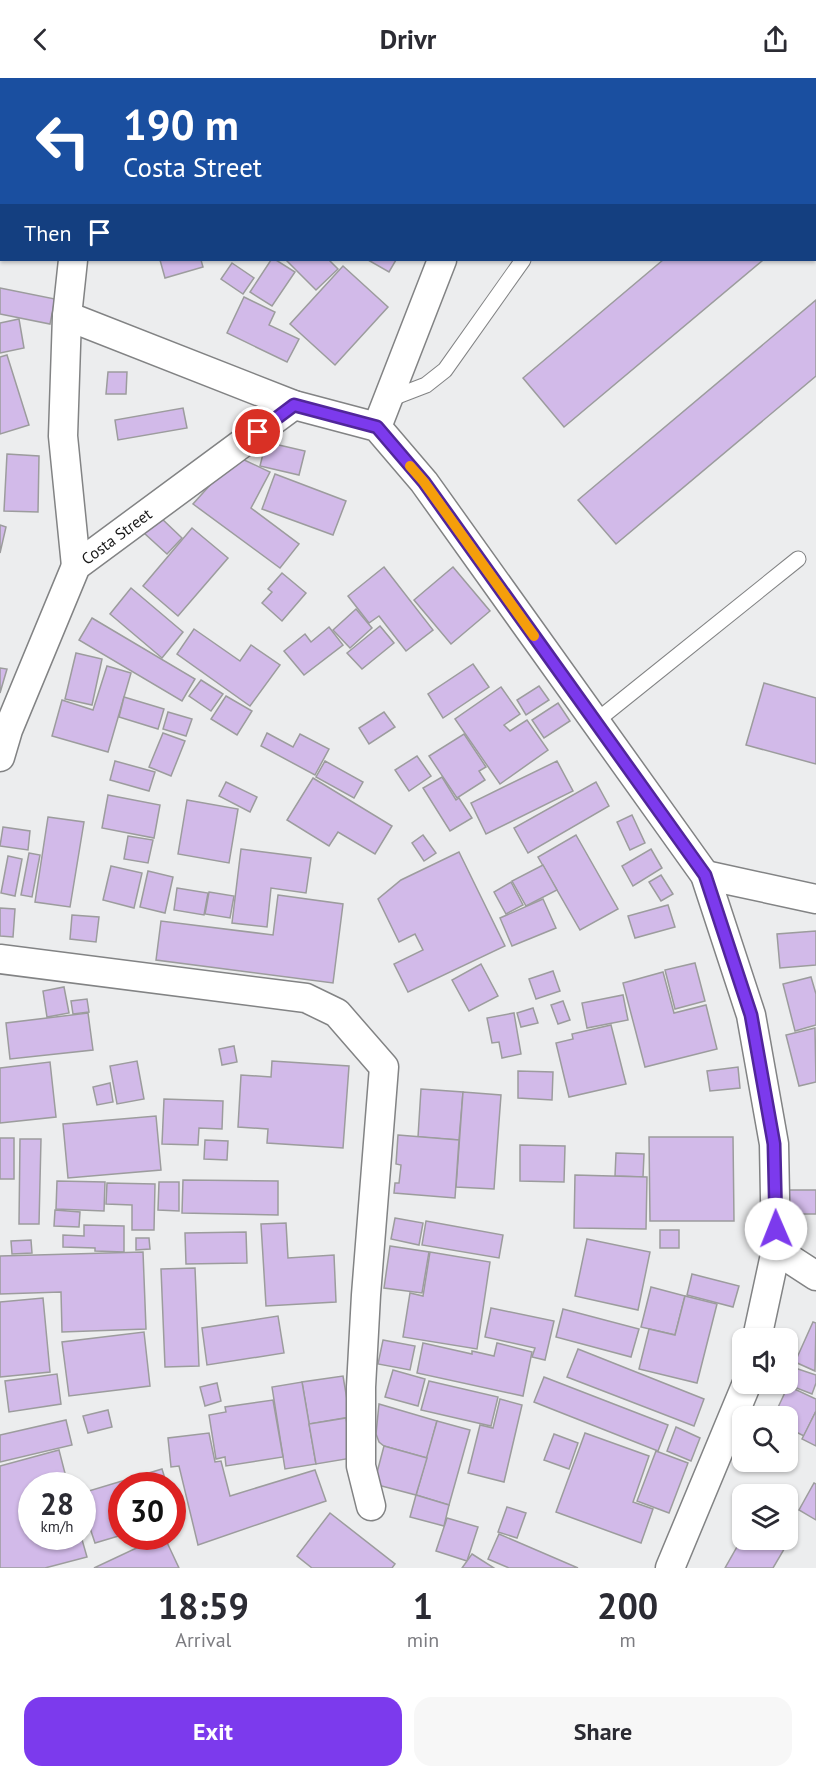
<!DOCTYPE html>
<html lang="en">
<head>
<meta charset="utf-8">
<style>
	:root { --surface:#fff; --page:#f7f7f7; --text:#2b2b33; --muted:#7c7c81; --accent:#7c3aed }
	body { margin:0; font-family:"PT Sans",sans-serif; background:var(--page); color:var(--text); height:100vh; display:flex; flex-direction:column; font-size:22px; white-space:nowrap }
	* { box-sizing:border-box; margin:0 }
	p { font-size:20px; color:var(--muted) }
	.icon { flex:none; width:33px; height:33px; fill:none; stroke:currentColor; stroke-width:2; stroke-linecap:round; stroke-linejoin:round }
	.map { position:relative; height:1490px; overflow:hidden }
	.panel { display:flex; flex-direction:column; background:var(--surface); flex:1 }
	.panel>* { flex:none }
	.guide { position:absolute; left:0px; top:0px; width:816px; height:183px; box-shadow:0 2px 4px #0004; background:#1a4fa0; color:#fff; overflow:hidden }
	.controls { position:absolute; left:732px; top:1250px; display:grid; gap:12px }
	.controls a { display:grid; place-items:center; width:66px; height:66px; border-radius:12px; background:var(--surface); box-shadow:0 2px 4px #0004; font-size:30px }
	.speed { position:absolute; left:18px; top:1394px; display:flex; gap:12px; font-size:30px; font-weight:700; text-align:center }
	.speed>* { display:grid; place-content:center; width:78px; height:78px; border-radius:50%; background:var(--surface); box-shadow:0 2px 4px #0004; line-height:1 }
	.speed small { font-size:15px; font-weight:400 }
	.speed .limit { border:9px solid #d22; background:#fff; color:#111 }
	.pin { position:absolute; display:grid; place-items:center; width:51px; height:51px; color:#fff; margin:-26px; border:3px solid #fff; border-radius:50%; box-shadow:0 2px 6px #0007 }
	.me { position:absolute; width:66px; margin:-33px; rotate:359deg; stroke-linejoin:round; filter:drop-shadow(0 0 4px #0008) }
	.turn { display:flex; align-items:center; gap:21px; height:126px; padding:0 24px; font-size:27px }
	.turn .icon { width:78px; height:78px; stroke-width:2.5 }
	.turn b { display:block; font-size:42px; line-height:51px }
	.then { display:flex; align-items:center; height:57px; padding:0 24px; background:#0003; gap:12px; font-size:22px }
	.eta { display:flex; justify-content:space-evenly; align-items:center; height:102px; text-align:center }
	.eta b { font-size:36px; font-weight:800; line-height:42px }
	.primary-button { display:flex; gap:12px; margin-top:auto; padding:12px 24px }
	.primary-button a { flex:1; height:69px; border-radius:18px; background:var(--accent); color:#fff; font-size:24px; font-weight:800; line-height:69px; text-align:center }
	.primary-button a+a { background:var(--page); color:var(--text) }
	header { display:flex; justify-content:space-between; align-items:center; height:78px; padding:0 24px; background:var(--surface); font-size:27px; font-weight:800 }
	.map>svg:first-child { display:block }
	.building { fill:#d2bae9; stroke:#9c9c9d; stroke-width:1.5 }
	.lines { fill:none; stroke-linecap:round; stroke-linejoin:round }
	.service-casing { stroke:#828384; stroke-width:17 }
	.minor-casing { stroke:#828384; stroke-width:31 }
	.service { stroke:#fff; stroke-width:15 }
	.minor { stroke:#fff; stroke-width:28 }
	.route-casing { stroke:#51269a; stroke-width:15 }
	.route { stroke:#7c3aed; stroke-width:10 }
	.slow { stroke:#f59e0b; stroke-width:10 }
	.labels { text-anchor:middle; stroke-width:5; stroke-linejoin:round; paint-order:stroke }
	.street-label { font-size:16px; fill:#181818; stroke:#fff }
</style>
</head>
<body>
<header><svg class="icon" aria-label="back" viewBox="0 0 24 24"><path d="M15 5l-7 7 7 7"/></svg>Drivr<svg class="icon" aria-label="share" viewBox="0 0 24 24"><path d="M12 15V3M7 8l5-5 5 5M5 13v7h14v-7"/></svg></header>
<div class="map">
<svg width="816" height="1490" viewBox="0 0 816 1490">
	<rect width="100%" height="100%" fill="#ecedee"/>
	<g class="building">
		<path d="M205,0h39l1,2h-40z"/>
		<path d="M564,0h174l-176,2z"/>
		<path d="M781,0h35v47l-2,-45z"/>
		<rect x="0" y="24" width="2" height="53"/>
		<path d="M814,63l2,2v105l-2,-2z"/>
		<path d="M160,182h41l2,7 -38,11z"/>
		<path d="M271,182h5l19,12 -23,34 -22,-14z"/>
		<path d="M286,182h43l9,9 -22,21z"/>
		<path d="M368,182h28l-7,12z"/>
		<path d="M663,182h100l-199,167 -41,-49z"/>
		<path d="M232,185l22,15 -11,16 -22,-15z"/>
		<path d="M343,188l45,41 -53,58 -45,-41z"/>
		<path d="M0,210l55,11 -5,25 -50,-10z"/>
		<path d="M244,219l31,15 -6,13 30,14 -12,23 -60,-29z"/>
		<path d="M816,222v76l-200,168 -38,-44z"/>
		<path d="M19,241l5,29 -24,5v-30z"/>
		<path d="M7,277l22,70 -29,9v-77z"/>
		<path d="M108,294h19l-1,22h-20z"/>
		<path d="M183,330l4,20 -69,12 -3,-20z"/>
		<path d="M266,364l39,9 -6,24 -39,-9z"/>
		<path d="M7,376l32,2 -1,56 -34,-1z"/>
		<path d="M240,380l30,14 -19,36 48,36 -19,24 -87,-64 27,-30z"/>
		<path d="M275,396l71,27 -13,34 -71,-26z"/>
		<path d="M160,439l22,21 -15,16 -23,-21z"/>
		<path d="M0,447l6,2 -6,26z"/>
		<path d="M192,450l36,30 -50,58 -35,-30z"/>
		<path d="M384,489l49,63 -27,21 -27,-35 -10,7 -21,-27z"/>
		<path d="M453,489l37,44 -39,33 -37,-44z"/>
		<path d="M282,495l24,20 -24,28 -20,-18 10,-11 -4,-3z"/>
		<path d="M131,510l52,44 -21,26 -52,-44z"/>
		<path d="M356,531l16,19 -22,20 -17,-18z"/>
		<path d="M92,540l103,61 -13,22 -103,-61z"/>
		<path d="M380,548l14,17 -32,26 -15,-16z"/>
		<path d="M329,549l14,18 -39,30 -20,-24 21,-17 6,8z"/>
		<path d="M194,551l46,32 11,-16 29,20 -30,41 -73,-52z"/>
		<path d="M76,575l26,6 -10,46 -27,-6z"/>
		<path d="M473,586l16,23 -46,31 -15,-24z"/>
		<path d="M107,588l24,7 -23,79 -56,-16 10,-36 31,10z"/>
		<path d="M0,590l7,1 -7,24z"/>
		<path d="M201,602l22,14 -12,17 -22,-15z"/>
		<path d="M764,605l52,15v66l-70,-19z"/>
		<path d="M539,608l10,14 -23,15 -9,-15z"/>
		<path d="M501,609l19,27 -16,11 6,6 17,-11 21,30 -48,34 -45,-65z"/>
		<path d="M226,618l26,15 -15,24 -26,-16z"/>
		<path d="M124,619l40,12 -6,20 -39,-12z"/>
		<path d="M558,625l12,18 -26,17 -12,-18z"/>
		<path d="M168,634l24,7 -6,17 -23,-7z"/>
		<path d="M384,634l11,15 -26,17 -10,-16z"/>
		<path d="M163,655l22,8 -14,35 -22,-9z"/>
		<path d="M267,655l26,14 7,-13 29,15 -14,26 -54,-29z"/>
		<path d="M464,656l22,33 -7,4 6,9 -28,18 -28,-42z"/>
		<path d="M417,678l14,20 -22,15 -14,-21z"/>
		<path d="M115,683l40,11 -6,19 -39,-11z"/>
		<path d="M325,683l38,21 -9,16 -38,-21z"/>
		<path d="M557,683l16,30 -87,43 -15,-31z"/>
		<path d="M442,699l14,23 3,-2 13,20 -22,13 -27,-43z"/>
		<path d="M313,700l79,48 -17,28 -37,-22 -9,14 -42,-26z"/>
		<path d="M226,704l31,15 -7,15 -31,-16z"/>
		<path d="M596,704l13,24 -81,47 -14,-25z"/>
		<path d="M108,717l52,10 -6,33 -52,-10z"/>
		<path d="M187,722l51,9 -9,54 -51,-9z"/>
		<path d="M632,737l13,28 -15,7 -13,-28z"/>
		<path d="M48,739l36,5 -14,85 -35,-5z"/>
		<path d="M3,749l27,4 -2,19 -28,-4z"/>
		<path d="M423,757l13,18 -12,8 -12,-18z"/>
		<path d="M576,757l42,74 -38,21 -42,-73z"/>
		<path d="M128,758l25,4 -5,23 -24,-4z"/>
		<path d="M241,771l70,9 -5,35 -35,-5 -4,39 -35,-4z"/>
		<path d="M651,771l11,19 -29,18 -11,-20z"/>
		<path d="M459,774l46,94 -97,46 -14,-28 29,-14 -8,-16 -16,8 -21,-43 23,-19z"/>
		<path d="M29,775l11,2 -8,42 -11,-2z"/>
		<path d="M8,778l14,3 -7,37 -14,-3z"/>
		<path d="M543,787l14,25 -31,16 -14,-25z"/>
		<path d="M111,788l31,7 -8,35 -31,-8z"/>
		<path d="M148,793l25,6 -8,36 -25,-6z"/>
		<path d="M661,797l12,19 -12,7 -12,-19z"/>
		<path d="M511,804l12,23 -17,9 -12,-22z"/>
		<path d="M177,810l31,5 -4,22 -30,-5z"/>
		<path d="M209,814l25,4 -4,22 -25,-4z"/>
		<path d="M278,817l65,9 -10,79 -177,-23 5,-39 112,14z"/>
		<path d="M543,821l13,29 -44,18 -12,-28z"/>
		<path d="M668,827l7,22 -40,11 -7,-22z"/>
		<path d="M0,830l15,1 -2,28 -13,-1z"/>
		<path d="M72,837l27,2 -3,25 -26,-3z"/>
		<path d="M816,853v34l-36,3 -3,-34z"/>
		<path d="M695,885l10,38 -30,8 -10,-39z"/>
		<path d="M481,886l17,32 -29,15 -17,-31z"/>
		<path d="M553,893l7,20 -24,8 -7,-20z"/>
		<path d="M663,894l11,41 32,-8 11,44 -72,18 -22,-84z"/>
		<path d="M811,899l5,17v31l-21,6 -12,-47z"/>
		<path d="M64,909l5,26 -22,4 -4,-26z"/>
		<path d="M623,917l5,25 -41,8 -5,-25z"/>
		<path d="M87,921l2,13 -16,2 -2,-13z"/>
		<path d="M563,923l7,19 -12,4 -7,-19z"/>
		<path d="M533,930l5,15 -17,4 -4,-14z"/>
		<path d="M88,935l5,37 -83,9 -4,-36z"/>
		<path d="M514,935l7,41 -19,4 -3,-16 -7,1 -5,-25z"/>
		<path d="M611,947l15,59 -57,13 -13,-54 17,-4 -1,-5z"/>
		<path d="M815,950l1,54 -17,4 -13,-51z"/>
		<path d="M234,968l3,16 -15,3 -3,-16z"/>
		<path d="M137,983l7,38 -27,5 -7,-38z"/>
		<path d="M272,983l77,5 -6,82 -76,-5 1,-14 -30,-2 3,-52 30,2z"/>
		<path d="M50,984l6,55 -56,6v-55z"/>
		<path d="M738,989l2,21 -30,3 -3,-20z"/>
		<path d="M518,993l35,1 -1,28 -34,-2z"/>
		<path d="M110,1005l3,19 -16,3 -4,-18z"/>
		<path d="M421,1011l42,3 -4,48 -41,-3z"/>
		<path d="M463,1014l38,3 -7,94 -38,-2z"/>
		<path d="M164,1021l59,2 -1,28 -23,-1 -1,17 -36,-1z"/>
		<path d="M156,1038l5,54 -93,8 -5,-54z"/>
		<path d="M398,1057l61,5 -4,58 -61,-5 1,-10h4l2,-18 -5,-1z"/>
		<path d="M649,1059h84l1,84h-84z"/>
		<rect x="0" y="1060" width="14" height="41"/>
		<path d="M20,1061h21l-2,85h-20z"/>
		<path d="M205,1062l23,1 -1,19 -23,-1z"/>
		<path d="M520,1067l45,1 -1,36 -44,-1z"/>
		<path d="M616,1075l28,1 -1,23 -28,-1z"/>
		<path d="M575,1097l72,2 -1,52 -72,-1z"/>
		<path d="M183,1102l95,1v34l-96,-2z"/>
		<path d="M57,1103l48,1 -1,29 -48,-2z"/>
		<path d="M159,1104h20v29l-21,-1z"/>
		<path d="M107,1105l48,1 -1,46h-22v-25l-26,-1z"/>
		<rect x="788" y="1112" width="28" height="24"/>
		<path d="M55,1132l25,2 -1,15 -25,-1z"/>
		<path d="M395,1140l28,5 -4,22 -28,-6z"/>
		<path d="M426,1143l77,14 -4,23 -77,-13z"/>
		<path d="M286,1145l2,35 46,-3 2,47 -70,4 -5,-82z"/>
		<path d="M84,1147l40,1v26l-29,-1v-3l-32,-1v-12l21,1z"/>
		<rect x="660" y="1152" width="19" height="18"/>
		<path d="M246,1154l1,31 -61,1 -1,-31z"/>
		<path d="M136,1160h13l1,11 -14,1z"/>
		<path d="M587,1161l63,13 -12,58 -63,-14z"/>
		<path d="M31,1162l1,13 -20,1 -1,-13z"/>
		<path d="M390,1168l39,6 -7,41 -38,-5z"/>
		<path d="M143,1174l3,77 -84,3 -1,-40 -61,2v-38z"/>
		<path d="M430,1174l60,10 -13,87 -74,-12 7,-44 13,3z"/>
		<path d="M195,1190l4,98 -34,1 -4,-98z"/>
		<path d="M692,1196l47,12 -6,21 -46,-12z"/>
		<path d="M651,1209l34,9 -10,39 -34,-8z"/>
		<path d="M685,1218l32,8 -20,79 -58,-14 10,-40 26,6z"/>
		<path d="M43,1220l7,74 -50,5v-75z"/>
		<path d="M491,1230l63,13 -9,39 -13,-3 3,-9 -50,-11z"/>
		<path d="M563,1231l76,20 -8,28 -75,-20z"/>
		<path d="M278,1238l6,37 -77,12 -5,-37z"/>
		<path d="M813,1244l3,1 -1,48 -20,-9z"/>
		<path d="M144,1254l6,54 -81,10 -7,-54z"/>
		<path d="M383,1262l32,6 -5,24 -32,-6z"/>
		<path d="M423,1265l49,11v-3l22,5 3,-13 35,9 -9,44 -106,-23z"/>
		<path d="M578,1271l126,50 -10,27 -127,-49z"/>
		<path d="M795,1290l21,7v8l-4,11 -23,-9z"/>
		<path d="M393,1292l32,9 -7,27 -33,-9z"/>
		<path d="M57,1296l4,30 -52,8 -4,-31z"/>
		<path d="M343,1298l7,41 -41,7 -7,-42z"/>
		<path d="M544,1299l124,48 -10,26 -124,-49z"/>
		<path d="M429,1303l69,16 -7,29 -70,-16z"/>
		<path d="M302,1304l14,82 -31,5 -13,-82z"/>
		<path d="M217,1305l4,18 -16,5 -5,-19z"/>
		<path d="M788,1308l28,13v12l-12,25 -16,-8v-12h-14z"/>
		<path d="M500,1321l22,6 -18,77 -36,-9 12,-48 13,3z"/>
		<path d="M273,1322l10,57 -57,9 -1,-9 -9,2 -7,-44 17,-3 -1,-5z"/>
		<path d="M379,1326l58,17 -10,37 -43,-12 -5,-4 -3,-8z"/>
		<path d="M108,1332l4,17 -24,6 -5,-17z"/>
		<path d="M816,1333v35l-14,-7z"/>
		<path d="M346,1340l6,40 -36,6 -7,-40z"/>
		<path d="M66,1342l6,25 -72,17v-27z"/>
		<path d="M437,1343l33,9 -21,75 -33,-10z"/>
		<path d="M676,1349l24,11 -9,23 -24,-10z"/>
		<path d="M209,1355l6,29 6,-1 9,35 85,-26 11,31 -128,44 -19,-79 -8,1 -3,-29z"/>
		<path d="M585,1355l64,23 -16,46 20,7 -12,34 -85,-31z"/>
		<path d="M554,1356l24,9 -9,26 -25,-9z"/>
		<path d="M384,1368l43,12 -11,37 -42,-11z"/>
		<path d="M59,1372l9,35h-36v51h49l6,21 -42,11h-45v-102z"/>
		<path d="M656,1373l32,12 -19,50 -32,-12z"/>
		<path d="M162,1391l5,16h-45v50l-27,8 -13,-39v-11z"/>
		<path d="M814,1405l2,1v36l-17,-10z"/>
		<path d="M416,1417l33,10 -5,21 -34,-9z"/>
		<path d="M507,1429l19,6 -9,25 -19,-6z"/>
		<path d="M330,1435l65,51 -3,4h-80l-15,-12z"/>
		<path d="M447,1440l31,9 -11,34 -31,-10z"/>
		<path d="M788,1445l8,6 -23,39h-48l17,-30 46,1z"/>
		<path d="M499,1456l79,34h-69l-21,-9z"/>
		<path d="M164,1458l15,32h-85l68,-32z"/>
		<path d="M472,1476l22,14h-32z"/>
	</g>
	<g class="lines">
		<defs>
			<g id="service">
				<path d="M387,322l39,-15 19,-15 78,-110"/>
				<path d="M595,644l203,-163"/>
			</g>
			<g id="minor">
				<path d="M90,2v-2"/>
				<path d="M513,2v-2"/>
				<path d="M73,182l-6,56 -4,120 13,130"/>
				<path d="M67,238l227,89 83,22 47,55 281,393 46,140 23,129 2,106 -19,88"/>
				<path d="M377,349l65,-167"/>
				<path id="s1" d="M0,679l8,-27 68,-164 218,-161"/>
				<path d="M705,797l111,24"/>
				<path d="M0,881l306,39 31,15 47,54 -18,228 -5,92v79l10,40"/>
				<path d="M776,1172l40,26"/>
				<path d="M670,1490l77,-185"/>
			</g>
		</defs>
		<use href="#service" class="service-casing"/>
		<use href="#minor" class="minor-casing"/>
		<use href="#service" class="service"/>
		<use href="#minor" class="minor"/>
	</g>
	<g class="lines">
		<defs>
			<path id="route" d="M258,354l36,-27 83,22 47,55 281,393 46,140 23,129 2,85"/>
		</defs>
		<use href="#route" class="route-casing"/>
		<use href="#route" class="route"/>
		<path class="slow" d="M410,388l14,16 110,154"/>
	</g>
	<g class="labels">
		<g class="street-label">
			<text dy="6" stroke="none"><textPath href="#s1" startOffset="256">Costa Street</textPath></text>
		</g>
	</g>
</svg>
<div class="controls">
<a><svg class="icon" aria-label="sound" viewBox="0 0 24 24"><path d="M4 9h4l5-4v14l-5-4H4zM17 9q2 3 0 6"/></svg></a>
<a><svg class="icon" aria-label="search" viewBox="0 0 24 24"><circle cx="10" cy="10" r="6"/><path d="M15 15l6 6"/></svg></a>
<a><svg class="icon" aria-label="layers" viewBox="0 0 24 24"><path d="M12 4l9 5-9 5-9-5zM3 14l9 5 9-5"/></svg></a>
</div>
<div class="speed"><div>28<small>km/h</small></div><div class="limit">30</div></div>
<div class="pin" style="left:258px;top:354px;background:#d93025"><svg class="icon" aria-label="arrive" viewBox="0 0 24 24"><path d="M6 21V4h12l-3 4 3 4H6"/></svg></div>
<svg class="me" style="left:776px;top:1151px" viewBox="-20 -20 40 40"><circle r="19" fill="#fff"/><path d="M0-13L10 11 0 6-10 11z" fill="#7c3aed"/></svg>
<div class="guide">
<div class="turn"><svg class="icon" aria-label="left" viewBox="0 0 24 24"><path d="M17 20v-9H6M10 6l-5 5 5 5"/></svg><div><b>190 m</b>Costa Street</div></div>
<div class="then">Then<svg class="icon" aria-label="arrive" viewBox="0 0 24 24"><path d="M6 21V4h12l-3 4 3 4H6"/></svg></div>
</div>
</div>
<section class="panel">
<div class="eta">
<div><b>18:59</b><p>Arrival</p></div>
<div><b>1</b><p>min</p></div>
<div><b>200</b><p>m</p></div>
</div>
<div class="primary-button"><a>Exit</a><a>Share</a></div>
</section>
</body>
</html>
